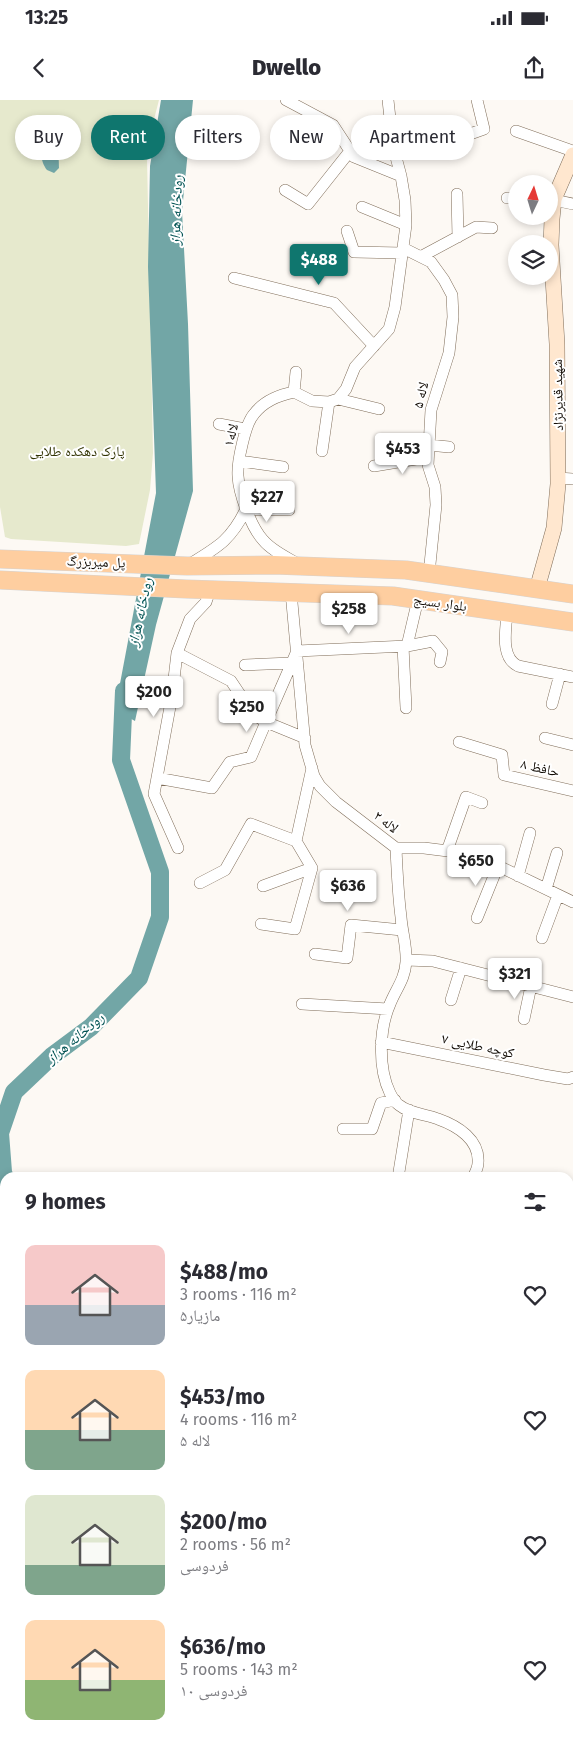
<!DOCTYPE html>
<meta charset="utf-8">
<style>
:root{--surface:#fff;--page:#f2f2f3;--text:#2b2b33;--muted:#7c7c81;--accent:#0f766e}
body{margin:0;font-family:"Fira Sans","Noto Naskh Arabic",sans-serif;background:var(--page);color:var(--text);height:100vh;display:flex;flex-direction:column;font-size:19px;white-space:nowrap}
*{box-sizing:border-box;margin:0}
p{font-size:16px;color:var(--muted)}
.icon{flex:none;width:28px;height:28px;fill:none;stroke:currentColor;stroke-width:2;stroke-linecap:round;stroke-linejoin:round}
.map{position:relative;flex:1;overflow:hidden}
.side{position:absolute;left:0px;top:1072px;width:574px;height:571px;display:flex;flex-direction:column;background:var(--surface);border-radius:15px 15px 0 0;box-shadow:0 2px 8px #0003}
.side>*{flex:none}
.guide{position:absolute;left:15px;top:15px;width:544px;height:45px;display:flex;gap:10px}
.needle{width:32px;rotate:4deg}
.tools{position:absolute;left:508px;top:75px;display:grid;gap:10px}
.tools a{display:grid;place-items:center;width:50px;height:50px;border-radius:50%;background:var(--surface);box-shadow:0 2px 8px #0003;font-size:25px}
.price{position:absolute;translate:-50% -42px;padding:0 11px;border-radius:5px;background:#fff;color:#222;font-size:16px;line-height:32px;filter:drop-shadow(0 1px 2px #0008)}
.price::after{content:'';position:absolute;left:50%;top:30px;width:15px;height:11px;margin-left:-8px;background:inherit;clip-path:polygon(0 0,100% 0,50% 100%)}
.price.on{background:var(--accent);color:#fff}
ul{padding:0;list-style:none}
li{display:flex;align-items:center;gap:15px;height:125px;padding:0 25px}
li span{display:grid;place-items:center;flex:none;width:140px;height:100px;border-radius:10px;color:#555}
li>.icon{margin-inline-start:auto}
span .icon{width:60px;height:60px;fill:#fffc;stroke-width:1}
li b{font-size:21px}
h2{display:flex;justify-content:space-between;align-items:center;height:60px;padding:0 25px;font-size:21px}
.chip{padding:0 18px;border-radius:22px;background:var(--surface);box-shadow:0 2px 8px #0003;font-size:18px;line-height:45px}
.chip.on{background:var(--accent);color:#fff}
.status{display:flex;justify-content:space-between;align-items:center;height:35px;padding:0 25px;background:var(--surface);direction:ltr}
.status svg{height:14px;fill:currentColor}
header{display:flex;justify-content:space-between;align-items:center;height:65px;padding:0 25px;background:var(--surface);font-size:22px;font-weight:800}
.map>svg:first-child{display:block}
.green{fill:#e6e9cd}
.water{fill:#72a6a6}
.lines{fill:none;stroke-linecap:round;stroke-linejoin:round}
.river{stroke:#72a6a6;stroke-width:18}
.street-casing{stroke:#806e5a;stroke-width:12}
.secondary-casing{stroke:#806e5a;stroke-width:16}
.primary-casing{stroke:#d5d3d2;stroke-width:19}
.street{stroke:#fff;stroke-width:11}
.secondary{stroke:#ffe7cf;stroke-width:15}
.primary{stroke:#fecea0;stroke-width:18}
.labels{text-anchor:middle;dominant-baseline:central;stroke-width:4;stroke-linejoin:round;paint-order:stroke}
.street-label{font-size:14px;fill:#130d06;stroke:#fff}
.park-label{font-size:14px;fill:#323403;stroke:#fff}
.water-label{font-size:15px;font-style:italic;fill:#015253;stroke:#fff}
</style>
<div class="status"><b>13:25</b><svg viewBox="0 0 49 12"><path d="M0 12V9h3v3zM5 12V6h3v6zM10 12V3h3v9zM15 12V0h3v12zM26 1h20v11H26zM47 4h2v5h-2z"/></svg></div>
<header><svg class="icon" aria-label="back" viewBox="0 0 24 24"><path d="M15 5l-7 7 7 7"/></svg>Dwello<svg class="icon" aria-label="share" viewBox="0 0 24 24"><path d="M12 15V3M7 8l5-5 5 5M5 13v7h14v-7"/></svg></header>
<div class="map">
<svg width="573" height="1643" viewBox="0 0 573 1643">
<rect width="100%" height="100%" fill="#fdf9f4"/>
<!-- green -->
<path class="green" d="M 0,0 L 159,0 L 151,31 L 147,57 L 153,353 L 150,390 L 139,444 L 126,446 L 11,439 L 5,437 L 0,407 Z"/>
<!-- water -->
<path class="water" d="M 161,0 L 193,0 L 182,111 L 188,224 L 193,391 L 156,525 L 135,621 L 115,610 L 156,393 L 148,167 L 150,66 Z
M 47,42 C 59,45 59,58 59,68 L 54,73 L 47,70 C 41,62 38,49 47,42 Z"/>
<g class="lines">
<!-- river -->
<path class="river" d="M 5,1078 L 3,1072 L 0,1033 L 14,992 L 52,956 L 91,927 L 139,878 L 160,817 L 160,772 L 121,660 L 124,591
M 26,1643 L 26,1639"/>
<!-- street casing -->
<g class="street-casing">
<path id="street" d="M 286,0 L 333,25 L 354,57 L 401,76
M 516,31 L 573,51
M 456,39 L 484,29 L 477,0
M 285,90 L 308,104 L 350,51
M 457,94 L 458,137
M 507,98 L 516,98
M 549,99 L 573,104
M 362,107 L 406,125
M 347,131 L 354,152 L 402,153
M 403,148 L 431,162 L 444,180 L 452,195 L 453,217 L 449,253 L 431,310 L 428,365 L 435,387 L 436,405 L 429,474
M 422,156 L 476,127 L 492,128
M 234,178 L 334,203 L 374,246
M 294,292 L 312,301 L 329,302 L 338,299 L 346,289 L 355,267 L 389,229 L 395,207 L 406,125 L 405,100 L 401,76 L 393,46 L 388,0
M 294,292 C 279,295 263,302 254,314 C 245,324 237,363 238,376 C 239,394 251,427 263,440 C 271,450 286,457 298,464
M 294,292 L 296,272
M 338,299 L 379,309
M 219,324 L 245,329
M 429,345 L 449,347
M 322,351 L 329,302
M 240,361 L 283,367
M 374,366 L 428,357
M 558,378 L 573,379
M 246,409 L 289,410
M 190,464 C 218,447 231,440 246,409
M 291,492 L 305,645 L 314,676 L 320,686 L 336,702 L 396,748
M 507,512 C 506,530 500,557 518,566 L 573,577
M 403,546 L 406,608
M 407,546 L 433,541 L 442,552 L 440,562
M 245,565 L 292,563
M 552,604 L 560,574
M 305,638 L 266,622 L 297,551 L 407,546 L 418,499
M 545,638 L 573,645
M 459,642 L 502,655 L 504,675 L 573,691
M 157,678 L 212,688 L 230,662 L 251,657 L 266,622 L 253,614 L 231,581 L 177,553
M 178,748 L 154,694 L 172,596 L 177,553 L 190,519 L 206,502 L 210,490
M 396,748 C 397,771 398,794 401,817 C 402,832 407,847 406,862 C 405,879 396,889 390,904 C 379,929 378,968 390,993 C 392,997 396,1003 399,1005 C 410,1014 426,1014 438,1019 C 458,1026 480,1040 478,1063 C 478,1068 475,1073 473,1078
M 396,748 L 424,748 L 464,753 L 484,759 L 573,802
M 447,751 L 466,697 L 482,703
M 518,776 L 530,733
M 200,783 L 225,770 L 251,724 L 296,741 L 312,668
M 263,786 L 312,768
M 546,789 L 557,753
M 477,818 L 498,766
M 261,824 L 295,829 L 312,768 L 296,741
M 542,838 L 558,795
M 315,854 L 347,858 L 351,825 L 402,830
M 406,860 L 433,861 L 573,897
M 451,900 L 461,868
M 302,904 L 388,909
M 524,919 L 531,886
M 381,942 L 544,975 L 568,979 L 573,977
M 343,1029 L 372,1029 L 381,1003 L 395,1000
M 398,1078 L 409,1010
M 569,1171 L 573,1171
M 569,1225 L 573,1226
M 569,1331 L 573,1332
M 569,1414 L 573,1415
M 569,1445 L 573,1446
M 569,1484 L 573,1484
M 569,1557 L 573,1558
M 569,1605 L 573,1606
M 349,1639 L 362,1643
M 398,1643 L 399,1639"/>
</g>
<!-- secondary casing -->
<g class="secondary-casing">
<path id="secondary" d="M 537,489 L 554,428 L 558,384 L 557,244 L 551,145 L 552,119 L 554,99 L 573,55"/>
</g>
<!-- primary casing -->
<g class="primary-casing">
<path id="primary" d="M 0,459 L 187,466 L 274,465 L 406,470 L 573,494
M 0,480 L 186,489 L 393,496 L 573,522"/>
</g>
<!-- street -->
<use href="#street" class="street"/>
<!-- secondary -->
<use href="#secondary" class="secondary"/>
<!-- primary -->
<use href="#primary" class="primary"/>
</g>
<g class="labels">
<!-- street labels -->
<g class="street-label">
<text transform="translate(421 295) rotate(-76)">لاله ۵</text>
<text transform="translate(558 295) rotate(-91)">شهید قدیرنژاد</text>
<text transform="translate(231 335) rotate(-76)">لاله۱</text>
<text transform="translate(96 462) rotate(2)">پل میربزرگ</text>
<text transform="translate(440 503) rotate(8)">بلوار بسیج</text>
<text transform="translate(540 668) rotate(13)">حافظ ۸</text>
<text transform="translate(386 722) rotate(37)">لاله ۲</text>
<text transform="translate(478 946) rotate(12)">کوچه طلایی ۷</text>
</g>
<!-- park labels -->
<g class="park-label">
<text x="77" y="351">پارک دهکده طلایی</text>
</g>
<!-- water labels -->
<g class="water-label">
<text transform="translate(176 110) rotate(-88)">رودخانه هراز</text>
<text transform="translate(140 512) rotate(-78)">رودخانه هراز</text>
<text transform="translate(75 938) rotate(-40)">رودخانه هراز</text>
</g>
</g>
</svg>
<div class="tools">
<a><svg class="needle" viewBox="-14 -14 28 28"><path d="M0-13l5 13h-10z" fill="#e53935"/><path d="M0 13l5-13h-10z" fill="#7c7c81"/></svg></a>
<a><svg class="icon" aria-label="layers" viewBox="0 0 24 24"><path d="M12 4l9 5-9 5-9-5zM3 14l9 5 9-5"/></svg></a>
</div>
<b class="price on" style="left:319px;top:186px">$488</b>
<b class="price" style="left:403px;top:375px">$453</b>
<b class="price" style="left:267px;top:423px">$227</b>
<b class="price" style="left:349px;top:535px">$258</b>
<b class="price" style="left:154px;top:618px">$200</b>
<b class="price" style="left:247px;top:633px">$250</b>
<b class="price" style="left:476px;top:787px">$650</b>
<b class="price" style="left:348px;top:812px">$636</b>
<b class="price" style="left:515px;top:900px">$321</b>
<div class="guide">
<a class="chip">Buy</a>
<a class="chip on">Rent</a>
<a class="chip">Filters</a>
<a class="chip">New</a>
<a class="chip">Apartment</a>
</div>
<section class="side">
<h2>9 homes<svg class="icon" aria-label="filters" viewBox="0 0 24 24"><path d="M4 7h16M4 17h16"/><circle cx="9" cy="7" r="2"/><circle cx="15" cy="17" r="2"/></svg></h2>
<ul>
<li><span style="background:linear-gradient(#f6c9c9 60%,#9aa5b1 0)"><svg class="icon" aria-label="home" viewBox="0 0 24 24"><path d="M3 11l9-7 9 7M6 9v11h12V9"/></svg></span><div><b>$488/mo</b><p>3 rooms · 116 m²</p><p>مازیار۵</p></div><svg class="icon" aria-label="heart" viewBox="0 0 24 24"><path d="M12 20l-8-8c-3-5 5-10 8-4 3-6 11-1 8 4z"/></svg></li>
<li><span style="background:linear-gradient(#ffd9b3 60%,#7fa58c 0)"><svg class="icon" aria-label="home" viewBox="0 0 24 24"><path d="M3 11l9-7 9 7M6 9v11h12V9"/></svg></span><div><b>$453/mo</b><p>4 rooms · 116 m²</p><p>لاله ۵</p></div><svg class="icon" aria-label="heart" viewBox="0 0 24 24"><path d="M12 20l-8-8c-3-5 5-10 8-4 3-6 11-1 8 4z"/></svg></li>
<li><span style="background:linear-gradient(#dfe7d0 70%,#7fa58c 0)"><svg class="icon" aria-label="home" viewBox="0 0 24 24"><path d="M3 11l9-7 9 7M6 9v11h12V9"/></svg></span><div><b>$200/mo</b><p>2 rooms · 56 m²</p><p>فردوسی</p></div><svg class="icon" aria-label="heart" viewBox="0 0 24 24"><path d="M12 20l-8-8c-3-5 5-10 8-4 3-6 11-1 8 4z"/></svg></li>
<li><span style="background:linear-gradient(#ffd9b3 60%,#8fb573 0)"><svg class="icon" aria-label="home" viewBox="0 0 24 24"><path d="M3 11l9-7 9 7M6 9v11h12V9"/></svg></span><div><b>$636/mo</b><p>5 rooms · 143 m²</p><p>فردوسی ۱۰</p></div><svg class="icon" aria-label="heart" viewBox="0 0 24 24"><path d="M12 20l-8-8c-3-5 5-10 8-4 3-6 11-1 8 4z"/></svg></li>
</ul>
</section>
</div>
